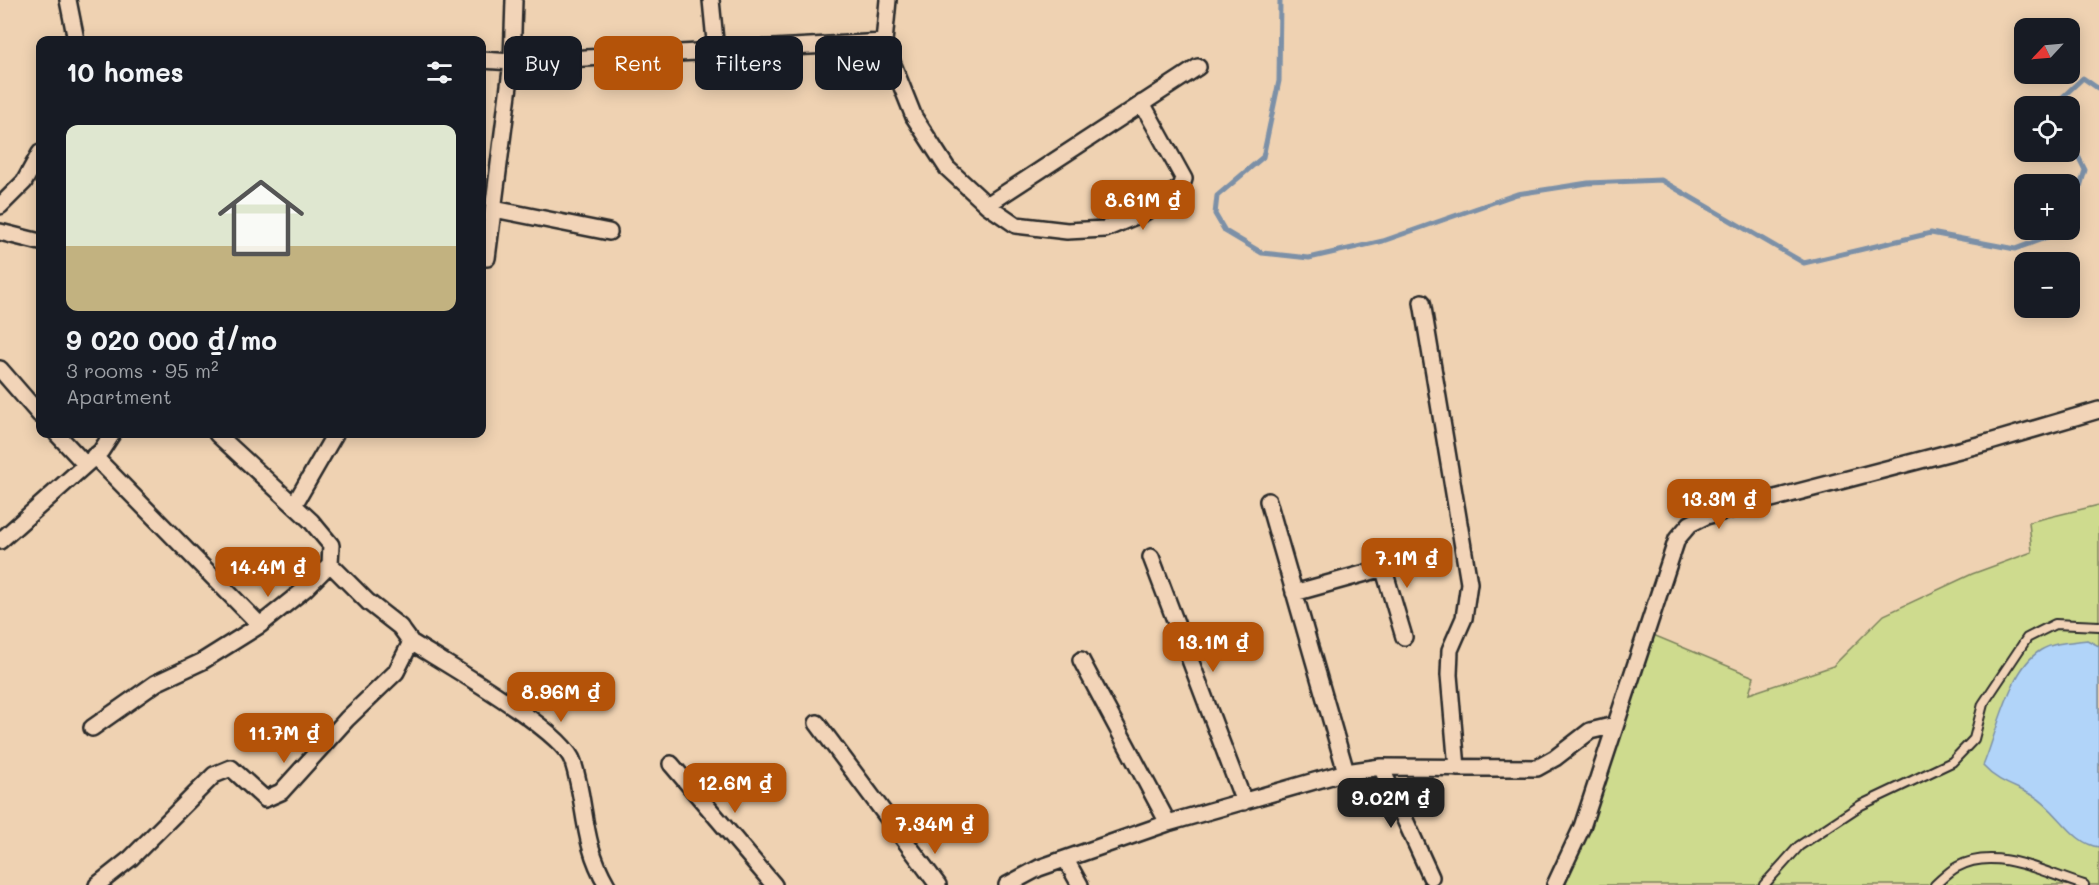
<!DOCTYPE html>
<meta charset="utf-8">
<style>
:root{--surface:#171b24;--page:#20242c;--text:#f1f3f6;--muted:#9ea1a6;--line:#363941;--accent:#b45309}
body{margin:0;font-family:Mali,sans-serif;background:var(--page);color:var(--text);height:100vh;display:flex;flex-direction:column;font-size:22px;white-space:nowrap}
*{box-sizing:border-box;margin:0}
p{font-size:20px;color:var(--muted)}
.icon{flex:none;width:33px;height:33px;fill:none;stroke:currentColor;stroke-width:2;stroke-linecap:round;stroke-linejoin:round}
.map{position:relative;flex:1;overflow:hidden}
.sheet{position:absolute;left:36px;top:36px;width:450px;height:402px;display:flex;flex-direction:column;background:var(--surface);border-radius:12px;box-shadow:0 3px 15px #0003}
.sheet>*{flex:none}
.top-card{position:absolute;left:504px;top:36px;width:570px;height:54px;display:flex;gap:12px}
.needle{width:39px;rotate:244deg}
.fabs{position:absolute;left:2014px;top:18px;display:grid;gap:12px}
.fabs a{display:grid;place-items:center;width:66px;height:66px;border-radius:12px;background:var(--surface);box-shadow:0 3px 15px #0003;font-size:30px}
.price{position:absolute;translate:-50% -51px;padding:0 14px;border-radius:12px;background:var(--accent);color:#fff;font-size:20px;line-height:39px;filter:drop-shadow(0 2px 3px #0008)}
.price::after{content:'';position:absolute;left:50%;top:36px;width:18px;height:14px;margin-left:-9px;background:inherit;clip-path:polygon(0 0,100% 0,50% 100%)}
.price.on{background:#222;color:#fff}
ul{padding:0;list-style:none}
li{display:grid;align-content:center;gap:12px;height:318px;padding:0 30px}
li+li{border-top:2px solid var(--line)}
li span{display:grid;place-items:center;height:186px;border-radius:12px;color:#555}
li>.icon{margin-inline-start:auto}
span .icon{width:108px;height:108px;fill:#fffc;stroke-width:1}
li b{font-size:26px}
h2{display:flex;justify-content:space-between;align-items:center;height:72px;padding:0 30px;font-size:26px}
.pill{padding:0 21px;border-radius:12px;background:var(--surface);box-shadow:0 3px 15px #0003;font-size:21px;line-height:54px}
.pill.on{background:var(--accent);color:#fff}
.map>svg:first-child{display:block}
.green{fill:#cedb8e;stroke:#7c835c;stroke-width:1.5}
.water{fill:#b1d4f9;stroke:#7b90a7;stroke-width:1.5}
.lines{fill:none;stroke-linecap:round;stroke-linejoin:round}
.stream{stroke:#7b90a7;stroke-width:5}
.lane-casing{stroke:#2b2b2b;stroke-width:12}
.street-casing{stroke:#2b2b2b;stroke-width:20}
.lane{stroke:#f2d4b8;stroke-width:8}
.street{stroke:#f2d4b8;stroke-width:15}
</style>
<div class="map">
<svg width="2099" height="885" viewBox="0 0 2099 885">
<rect width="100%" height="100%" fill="#efd2b2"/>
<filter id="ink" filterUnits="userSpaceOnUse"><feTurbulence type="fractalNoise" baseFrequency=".0167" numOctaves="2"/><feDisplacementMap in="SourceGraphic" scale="12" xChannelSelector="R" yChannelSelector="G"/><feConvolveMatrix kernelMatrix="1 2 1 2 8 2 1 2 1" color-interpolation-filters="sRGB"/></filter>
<g filter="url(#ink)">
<!-- green -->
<path class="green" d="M 2099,505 L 2099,885 L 1561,885 L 1651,634 L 1754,677 L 1749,694 L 1833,666 L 1884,615 L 1972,574 L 2032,552 L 2029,522 Z"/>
<!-- water -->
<path class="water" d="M 2087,640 L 2099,646 L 2099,847 C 2072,844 2058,810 2034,796 C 2015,786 1998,783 1983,766 C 1997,733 2009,669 2041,650 C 2054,642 2073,642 2087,640 Z"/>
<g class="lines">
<!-- stream -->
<path class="stream" d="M 1280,0 L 1279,81 L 1263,157 L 1217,196 L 1215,214 L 1225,231 L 1262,253 L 1309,258 L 1383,241 L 1517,194 L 1588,183 L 1661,180 L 1804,263 L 1931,233 L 2015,249 L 2067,230
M 2053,106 L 2083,78 L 2099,89
M 2070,140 L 2085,170 L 2070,220"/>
<!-- lane casing -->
<g class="lane-casing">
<path id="lane" d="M 1764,885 L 1799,846 L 1861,805 L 1952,762 L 1974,739 L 1983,704 L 2027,638 L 2055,624 L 2099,626
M 1935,885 C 1942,879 1949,871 1957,867 C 1997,845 2046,874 2084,885"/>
</g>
<!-- street casing -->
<g class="street-casing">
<path id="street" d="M 68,0 L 76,40
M 711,0 L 716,51
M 888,0 L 884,42 L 914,117 L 947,168 L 987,205 L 1016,225 L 1067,231 L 1105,229 L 1145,212 L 1181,187 L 1184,179 L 1142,103
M 482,60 L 512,62 L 884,42
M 987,205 L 1198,67
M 0,206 L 24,182 L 40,153
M 494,209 L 609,232
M 0,232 L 40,242
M 487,258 L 512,62 L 514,0
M 1422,302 L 1469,583 L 1464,618 L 1450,650 L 1449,675 L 1457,768
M 0,369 L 40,415
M 57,434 L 84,463
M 94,456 L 260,625
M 1268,501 L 1346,772
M 294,505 L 335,434
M 0,541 L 101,451 L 112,434
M 1378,550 L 1404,637
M 1151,557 L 1244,802
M 1294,593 L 1384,568
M 411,642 C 444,663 563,730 573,762 C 587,806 581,841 607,885
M 1081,660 L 1168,823
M 817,723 L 938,885
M 92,728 L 156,683 L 201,662 L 260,625 L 305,589 L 330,564 L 331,545 L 311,521 L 217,434
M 671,764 L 774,885
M 1381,767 L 1431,877
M 1066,860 L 1080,885
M 97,885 L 131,858 L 214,775 L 231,768 L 265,799 L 281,792 L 347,719 L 396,672 L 411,642 L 400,627 L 368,602 L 330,564
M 1007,885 L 1039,868 L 1168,823 L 1346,772 L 1381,767 L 1537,768 L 1555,758 L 1590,731 L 1615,725
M 1555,885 L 1582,827 L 1677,539 L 1690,524 L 1706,516 L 1990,442 L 2099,410"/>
</g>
<!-- lane -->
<use href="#lane" class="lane"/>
<!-- street -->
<use href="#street" class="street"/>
</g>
</g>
</svg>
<div class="fabs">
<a><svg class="needle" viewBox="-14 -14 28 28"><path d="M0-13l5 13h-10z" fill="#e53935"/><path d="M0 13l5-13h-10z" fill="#9ea1a6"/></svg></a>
<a><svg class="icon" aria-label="locate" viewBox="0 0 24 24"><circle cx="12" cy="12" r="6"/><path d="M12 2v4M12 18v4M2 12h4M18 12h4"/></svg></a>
<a>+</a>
<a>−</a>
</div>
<b class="price" style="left:1143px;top:231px">8.61M ₫</b>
<b class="price" style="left:1719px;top:530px">13.3M ₫</b>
<b class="price" style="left:1407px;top:589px">7.1M ₫</b>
<b class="price" style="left:268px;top:598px">14.4M ₫</b>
<b class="price" style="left:1213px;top:673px">13.1M ₫</b>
<b class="price" style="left:561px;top:723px">8.96M ₫</b>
<b class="price" style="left:284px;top:764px">11.7M ₫</b>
<b class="price" style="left:735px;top:814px">12.6M ₫</b>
<b class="price on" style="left:1391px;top:829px">9.02M ₫</b>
<b class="price" style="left:935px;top:855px">7.34M ₫</b>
<div class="top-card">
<a class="pill">Buy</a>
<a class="pill on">Rent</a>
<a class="pill">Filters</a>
<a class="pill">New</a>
</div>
<section class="sheet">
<h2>10 homes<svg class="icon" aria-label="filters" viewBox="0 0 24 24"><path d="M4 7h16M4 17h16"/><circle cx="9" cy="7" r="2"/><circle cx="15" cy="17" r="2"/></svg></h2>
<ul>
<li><span style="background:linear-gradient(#dfe7d0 65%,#c2b280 0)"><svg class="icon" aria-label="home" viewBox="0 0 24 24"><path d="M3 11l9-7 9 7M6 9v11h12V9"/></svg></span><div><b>9 020 000 ₫/mo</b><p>3 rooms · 95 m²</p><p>Apartment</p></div></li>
</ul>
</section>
</div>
